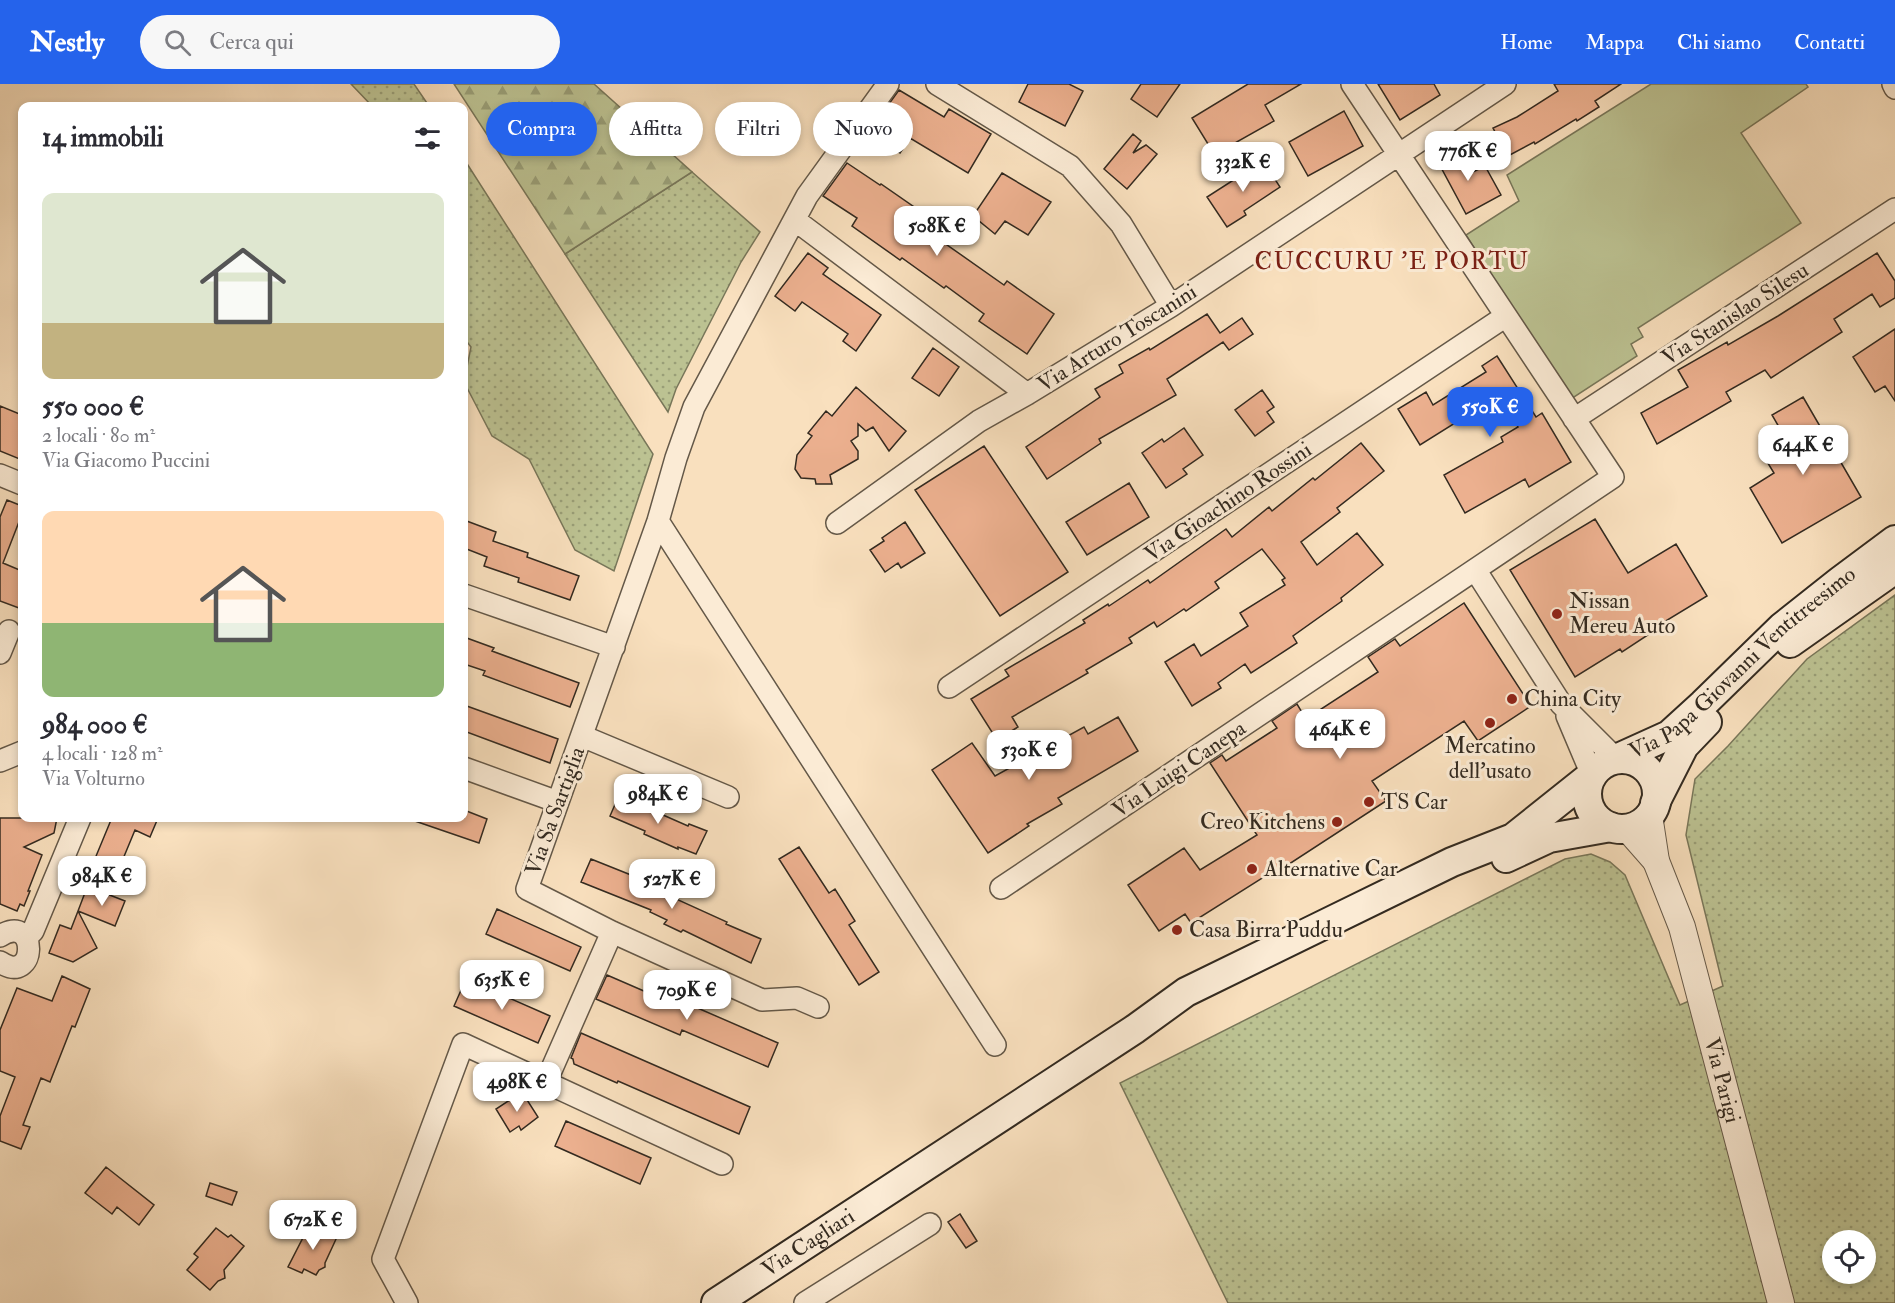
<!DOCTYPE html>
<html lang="it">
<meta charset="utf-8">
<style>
:root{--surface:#fff;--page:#f7f7f7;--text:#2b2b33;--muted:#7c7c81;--accent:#2563eb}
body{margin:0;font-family:"IM FELL Double Pica",serif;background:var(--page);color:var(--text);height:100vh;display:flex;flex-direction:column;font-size:22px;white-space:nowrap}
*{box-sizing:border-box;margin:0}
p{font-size:20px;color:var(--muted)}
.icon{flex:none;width:33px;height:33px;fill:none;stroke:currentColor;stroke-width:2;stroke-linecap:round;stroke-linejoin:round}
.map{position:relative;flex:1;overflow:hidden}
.side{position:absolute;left:18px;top:18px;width:450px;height:720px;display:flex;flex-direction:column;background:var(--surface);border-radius:12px;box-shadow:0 3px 9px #0003}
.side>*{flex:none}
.guide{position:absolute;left:486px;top:18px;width:570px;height:54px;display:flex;gap:12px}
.controls{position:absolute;left:1822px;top:1146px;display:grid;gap:12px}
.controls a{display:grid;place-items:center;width:54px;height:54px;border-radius:50%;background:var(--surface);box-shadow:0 3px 9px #0003;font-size:30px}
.price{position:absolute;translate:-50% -51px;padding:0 14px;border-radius:12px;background:#fff;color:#222;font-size:20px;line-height:39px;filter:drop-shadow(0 2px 3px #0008)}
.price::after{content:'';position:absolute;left:50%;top:36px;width:18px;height:14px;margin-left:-9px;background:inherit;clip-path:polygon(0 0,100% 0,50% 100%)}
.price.selected{background:var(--accent);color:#fff}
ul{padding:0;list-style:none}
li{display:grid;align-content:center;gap:12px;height:318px;padding:0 24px}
li span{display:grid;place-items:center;height:186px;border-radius:12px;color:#555}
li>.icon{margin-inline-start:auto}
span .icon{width:108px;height:108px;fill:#fffc;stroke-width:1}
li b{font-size:26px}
h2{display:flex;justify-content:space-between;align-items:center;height:72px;padding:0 24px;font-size:26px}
.pill{padding:0 21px;border-radius:27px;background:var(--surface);box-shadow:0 3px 9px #0003;font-size:21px;line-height:54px}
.pill.selected{background:var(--accent);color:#fff}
header{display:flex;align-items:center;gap:36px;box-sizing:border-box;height:84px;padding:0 30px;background:var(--accent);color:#fff}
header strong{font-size:28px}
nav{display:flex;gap:33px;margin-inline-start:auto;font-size:21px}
.search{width:420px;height:54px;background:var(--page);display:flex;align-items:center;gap:15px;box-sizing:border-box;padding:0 21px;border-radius:33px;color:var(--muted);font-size:22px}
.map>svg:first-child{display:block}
.grass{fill:url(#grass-dots);stroke:#787659;stroke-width:1.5;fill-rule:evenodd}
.forest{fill:url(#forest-firs);stroke:#787659;stroke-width:1.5}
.garden{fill:#bcc292;stroke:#787659;stroke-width:1.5}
.building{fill:#ecb08f;stroke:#332a20;stroke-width:1.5}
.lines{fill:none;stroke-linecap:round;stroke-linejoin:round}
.minor-casing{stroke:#645848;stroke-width:24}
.tertiary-casing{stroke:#645848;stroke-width:28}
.secondary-casing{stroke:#332a20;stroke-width:32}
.minor{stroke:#fbebd5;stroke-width:21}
.tertiary{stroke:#fbebd5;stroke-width:26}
.secondary{stroke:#fbebd5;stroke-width:28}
.poi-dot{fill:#8f2418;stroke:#fbebd5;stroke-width:2}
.labels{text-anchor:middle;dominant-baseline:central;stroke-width:6;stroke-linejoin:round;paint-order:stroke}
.street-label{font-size:22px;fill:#332a20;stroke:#fbebd5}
.poi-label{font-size:22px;fill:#332a20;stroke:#fbebd5;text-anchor:start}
.neighbourhood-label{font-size:24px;letter-spacing:1.5px;fill:#7a1f14;stroke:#fbebd5}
</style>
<header>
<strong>Nestly</strong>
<div class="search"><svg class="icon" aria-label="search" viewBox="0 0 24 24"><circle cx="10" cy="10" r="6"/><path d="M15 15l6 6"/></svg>Cerca qui</div>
<nav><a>Home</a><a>Mappa</a><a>Chi siamo</a><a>Contatti</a></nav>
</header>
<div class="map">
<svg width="1895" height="1219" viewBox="0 0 1895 1219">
<defs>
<pattern id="grass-dots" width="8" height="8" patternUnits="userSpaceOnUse" patternTransform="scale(1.5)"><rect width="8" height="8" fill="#bcc292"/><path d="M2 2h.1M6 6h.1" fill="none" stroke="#999e77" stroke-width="1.8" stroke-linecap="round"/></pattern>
<pattern id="forest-firs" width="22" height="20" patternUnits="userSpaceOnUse" patternTransform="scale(1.5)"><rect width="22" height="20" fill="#bcc292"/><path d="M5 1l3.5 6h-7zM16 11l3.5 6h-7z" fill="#999e77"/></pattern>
</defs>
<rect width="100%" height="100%" fill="#f9e0be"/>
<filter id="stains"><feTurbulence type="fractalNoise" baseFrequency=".00333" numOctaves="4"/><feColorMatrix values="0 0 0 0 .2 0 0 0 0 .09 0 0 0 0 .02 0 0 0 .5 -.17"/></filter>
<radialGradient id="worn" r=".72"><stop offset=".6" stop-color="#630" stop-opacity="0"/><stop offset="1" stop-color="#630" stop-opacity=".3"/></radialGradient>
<!-- grass -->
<path class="grass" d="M 351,0 L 414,0 L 429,22 L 372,22 Z
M 464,75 L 653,370 L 614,487 L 575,466 L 529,375 L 492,352 L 464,298 L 471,263 L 464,254 Z
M 692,88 L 760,148 L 741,178 L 676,305 L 668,328 L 565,170 Z
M 1895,511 L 1895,1219 L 1228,1219 L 1120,999 L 1565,775 L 1591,770 L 1610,778 L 1625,791 L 1680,921 L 1723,902 L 1686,751 L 1695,695 L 1728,662 L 1807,575 ZM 1833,1156 L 1866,1156 L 1866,1190 L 1833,1190 Z"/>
<!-- forest -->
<path class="forest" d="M 454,0 L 594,0 L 692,88 L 565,170 Z"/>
<!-- garden -->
<path class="garden" d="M 1651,0 L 1806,0 L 1808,3 L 1741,49 L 1801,139 L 1638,244 L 1643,253 L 1631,260 L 1637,272 L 1571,315 L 1466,151 L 1519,117 L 1507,91 Z"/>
<!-- building -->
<path class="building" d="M 1028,0 L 1069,0 L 1083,7 L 1065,42 L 1019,18 Z
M 1141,0 L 1180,0 L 1157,33 L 1131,15 Z
M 1248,0 L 1301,0 L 1265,21 L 1274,37 L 1233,60 L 1234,62 L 1216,73 L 1192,34 Z
M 1378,0 L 1434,0 L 1440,11 L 1400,36 Z
M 1554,0 L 1621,0 L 1595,17 L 1599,23 L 1577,37 L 1576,35 L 1535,60 L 1534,58 L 1508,72 L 1493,44 L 1517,33 L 1558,7 Z
M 899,6 L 944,33 L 949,25 L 991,50 L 968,89 L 910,54 L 900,69 L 868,49 Z
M 1344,27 L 1363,62 L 1308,92 L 1289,58 Z
M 1133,50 L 1141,57 L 1133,69 L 1146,61 L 1157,70 L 1127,105 L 1104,85 Z
M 1460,64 L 1473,88 L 1485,82 L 1501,111 L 1466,130 L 1437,76 Z
M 1263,77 L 1280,103 L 1244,127 L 1246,131 L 1227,143 L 1207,113 Z
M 847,79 L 880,101 L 881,100 L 930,134 L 923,144 L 1004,201 L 1007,197 L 1054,230 L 1027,270 L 979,237 L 984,230 L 946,202 L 944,204 L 902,174 L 900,176 L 852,142 L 857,134 L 823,112 Z
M 1002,89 L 1051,118 L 1028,151 L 1005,137 L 995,150 L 973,132 Z
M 808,169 L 828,184 L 823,190 L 881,231 L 856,267 L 843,257 L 848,250 L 802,218 L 795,227 L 775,212 Z
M 1877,169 L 1895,197 L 1895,214 L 1880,223 L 1872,210 L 1834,235 L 1842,248 L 1771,294 L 1765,286 L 1726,308 L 1731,317 L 1657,360 L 1641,329 L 1688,303 L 1678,286 L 1727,258 L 1728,261 L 1778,232 Z
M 1207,230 L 1220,249 L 1242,234 L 1253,250 L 1229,266 L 1223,258 L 1167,295 L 1176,311 L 1099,355 L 1101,359 L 1047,395 L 1026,363 L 1100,313 L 1095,305 L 1123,289 L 1119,281 L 1149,264 L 1150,266 Z
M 1895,245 L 1895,317 L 1885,302 L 1875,308 L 1853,273 Z
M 933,264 L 959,283 L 939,312 L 912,294 Z
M 1497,272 L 1536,333 L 1542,329 L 1571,378 L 1529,403 L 1525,395 L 1465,429 L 1444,391 L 1503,358 L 1501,353 L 1518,343 L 1498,312 L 1420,361 L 1398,325 L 1426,308 L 1433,321 L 1486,288 L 1482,282 Z
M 856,303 L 906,347 L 889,367 L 873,343 L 866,347 L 858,340 L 858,352 L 851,357 L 858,367 L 858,375 L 830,391 L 832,400 L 816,400 L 815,395 L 801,394 L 795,385 L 797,371 L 812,352 L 808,349 L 826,327 L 832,332 Z
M 1262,306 L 1274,323 L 1267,328 L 1274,338 L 1255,352 L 1235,326 Z
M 1803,313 L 1861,413 L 1782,459 L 1750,404 L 1774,389 L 1766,376 L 1790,362 L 1772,331 Z
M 0,322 L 22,331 L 22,376 L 0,367 Z
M 1184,344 L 1203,371 L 1183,385 L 1187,390 L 1166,404 L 1142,369 L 1162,355 L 1164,358 Z
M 1361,359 L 1384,387 L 1337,424 L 1340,428 L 1301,458 L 1317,481 L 1357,449 L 1383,481 L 1341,514 L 1342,517 L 1293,552 L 1297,559 L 1251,589 L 1245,580 L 1218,599 L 1221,604 L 1192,622 L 1165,578 L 1194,560 L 1201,572 L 1248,542 L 1240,529 L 1285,501 L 1282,496 L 1285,494 L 1262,465 L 1215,498 L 1219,504 L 1186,527 L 1184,525 L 1157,543 L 1154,538 L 1129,554 L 1132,559 L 1086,586 L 1088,589 L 1012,633 L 1018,643 L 997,656 L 971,615 L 1009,592 L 1005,586 L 1085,539 L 1083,536 L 1108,520 L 1109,522 L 1148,496 L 1150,499 L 1226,445 L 1232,453 L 1269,423 L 1272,427 L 1313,394 L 1315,396 Z
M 984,362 L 1068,488 L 1000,532 L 915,406 Z
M 1129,399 L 1149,433 L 1087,471 L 1066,438 Z
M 7,416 L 22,422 L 22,430 L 3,479 L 22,487 L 22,516 L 19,524 L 0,517 L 0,433 Z
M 1595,435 L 1628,489 L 1676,460 L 1707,512 L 1659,541 L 1660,543 L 1622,568 L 1620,565 L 1575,593 L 1510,486 Z
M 464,436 L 496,448 L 493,457 L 528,469 L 527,473 L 579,492 L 570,516 L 518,498 L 519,494 L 484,482 L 487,473 L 464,464 Z
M 905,438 L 925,469 L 901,484 L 898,479 L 885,488 L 870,466 L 884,457 L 882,454 Z
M 1464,519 L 1531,622 L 1478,657 L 1464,637 L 1372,697 L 1386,717 L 1280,786 L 1278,784 L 1191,839 L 1185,830 L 1159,847 L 1128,801 L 1184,764 L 1200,786 L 1257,751 L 1210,679 L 1222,671 L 1226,677 L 1277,644 L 1272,637 L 1297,620 L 1306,635 L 1378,588 L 1368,573 L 1395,555 L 1400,562 Z
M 464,553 L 494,564 L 492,567 L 579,599 L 570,623 L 483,591 L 485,587 L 464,580 Z
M 464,621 L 558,655 L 550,679 L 464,647 Z
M 1118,633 L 1138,667 L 1058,714 L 1062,720 L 1027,740 L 1029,742 L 988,769 L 932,686 L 972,659 L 995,692 L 1084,643 L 1088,650 Z
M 620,709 L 655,724 L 654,727 L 688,742 L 689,740 L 707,747 L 696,770 L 678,763 L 678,765 L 644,750 L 645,747 L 610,732 Z
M 464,726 L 487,735 L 479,759 L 412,736 L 413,734 L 464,734 Z
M 0,734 L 57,734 L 54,749 L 24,763 L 42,771 L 28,807 L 30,807 L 24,822 L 20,820 L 17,827 L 0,820 Z
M 104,734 L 158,734 L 150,753 L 135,746 L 118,787 L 94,777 L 111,736 Z
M 799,763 L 829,809 L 835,805 L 855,837 L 849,841 L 879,888 L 859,901 L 779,775 Z
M 591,775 L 661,803 L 660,805 L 677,813 L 676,815 L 727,838 L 726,840 L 761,855 L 751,879 L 683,846 L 681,848 L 664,840 L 667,836 L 650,828 L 651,826 L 581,798 Z
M 86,806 L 101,812 L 102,808 L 125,817 L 115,842 L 78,827 Z
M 497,825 L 581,863 L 570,887 L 486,850 Z
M 78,827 L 97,864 L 73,878 L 49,869 L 60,841 L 71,845 Z
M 607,891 L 690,927 L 693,922 L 778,959 L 768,983 L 682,946 L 680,951 L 596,915 Z
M 62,892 L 90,905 L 75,943 L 72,942 L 50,998 L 41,994 L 23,1041 L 30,1043 L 21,1065 L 0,1057 L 0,1032 L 15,993 L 0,987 L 0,946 L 17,904 L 52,917 Z
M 466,895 L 550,932 L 538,959 L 454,922 Z
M 581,949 L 750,1023 L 739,1050 L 618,997 L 617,999 L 574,980 L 573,975 L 571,974 Z
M 522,1008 L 538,1033 L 521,1046 L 519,1042 L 510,1048 L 496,1025 Z
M 566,1037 L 651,1074 L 640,1100 L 555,1062 Z
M 106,1083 L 154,1121 L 139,1141 L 117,1123 L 112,1130 L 85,1109 Z
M 210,1099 L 237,1108 L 232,1121 L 206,1112 Z
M 960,1130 L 977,1157 L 966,1164 L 948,1138 Z
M 309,1142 L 337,1153 L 325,1179 L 325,1183 L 319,1186 L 316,1191 L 304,1185 L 302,1189 L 288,1183 Z
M 216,1144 L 228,1153 L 231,1151 L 244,1162 L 224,1186 L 225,1194 L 218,1197 L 210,1206 L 187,1186 L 198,1173 L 194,1170 Z"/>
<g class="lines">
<!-- minor casing -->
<g class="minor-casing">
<path id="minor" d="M 937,0 L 1070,82 L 1121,140 L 1171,222
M 1893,0 L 1895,4
M 795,136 L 1027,310
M 1574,335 L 1895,125
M 0,391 L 22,400
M 658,437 L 995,961
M 837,439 L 979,337 L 1027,310 L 1171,222 L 1505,0
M 1476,487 L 1561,620 L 1616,675
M 464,511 L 614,563
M 0,569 L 9,547
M 949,603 L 1506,232
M 1567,632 L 1592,691
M 582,652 L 728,713
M 0,677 L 22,668
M 464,684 L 558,718
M 1001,804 L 1613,393 L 1352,0
M 0,852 C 39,828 37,903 0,878
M 26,854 L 33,847 L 80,734
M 818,923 L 797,914 L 762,916 L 612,848 L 527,805 L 658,437 L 676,374 L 694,323 L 807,112 L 888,0
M 546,998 L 612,848
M 407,1219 L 383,1175 L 463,960 L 722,1080
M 805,1219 L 930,1140"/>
</g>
<!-- tertiary casing -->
<g class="tertiary-casing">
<g id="tertiary">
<path id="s1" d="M 1649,731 L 1656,777 L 1682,843 L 1781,1219"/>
<path d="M 1627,744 L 1656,777"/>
</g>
</g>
<!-- secondary casing -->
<g class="secondary-casing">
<g id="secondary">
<path d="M 1790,559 L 1895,485"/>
<path id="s2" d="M 1616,675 L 1669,651 L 1703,620 L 1782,543 L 1840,497 L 1895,456"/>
<circle cx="1622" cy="710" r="35"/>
<path d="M 1655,719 L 1684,662 L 1707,638"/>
<path d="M 1506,774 L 1549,754 L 1611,743"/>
<path id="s3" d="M 716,1219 L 1135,945 L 1186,908 L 1452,778 L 1513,754 L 1592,691"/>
</g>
</g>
<!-- minor -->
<use href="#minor" class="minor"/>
<!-- tertiary -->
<use href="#tertiary" class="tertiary"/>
<!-- secondary -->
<use href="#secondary" class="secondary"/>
</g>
<!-- markers -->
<g class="poi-dot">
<circle cx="1557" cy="530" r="6"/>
<circle cx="1512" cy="615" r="6"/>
<circle cx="1490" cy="639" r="6"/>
<circle cx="1369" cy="718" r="6"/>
<circle cx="1337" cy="738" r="6"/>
<circle cx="1252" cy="785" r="6"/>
<circle cx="1177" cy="846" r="6"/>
</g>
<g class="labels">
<!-- street labels -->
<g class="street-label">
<text transform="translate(1735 230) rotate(-33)">Via Stanislao Silesu</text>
<text transform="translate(1117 254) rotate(-32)">Via Arturo Toscanini</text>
<text transform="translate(1228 418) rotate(-34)">Via Gioachino Rossini</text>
<text stroke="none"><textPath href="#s2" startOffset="160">Via Papa Giovanni Ventitreesimo</textPath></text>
<text transform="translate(1179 685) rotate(-34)">Via Luigi Canepa</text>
<text transform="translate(555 727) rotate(-70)">Via Sa Sartiglia</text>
<text stroke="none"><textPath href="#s1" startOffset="276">Via Parigi</textPath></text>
<text stroke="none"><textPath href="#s3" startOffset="110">Via Cagliari</textPath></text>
</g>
<!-- poi labels -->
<g class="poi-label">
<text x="1569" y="517">Nissan<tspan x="1569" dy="25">Mereu Auto</tspan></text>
<text x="1524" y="615">China City</text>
<text x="1490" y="662" text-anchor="middle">Mercatino<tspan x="1490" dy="25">dell'usato</tspan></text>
<text x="1381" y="718">TS Car</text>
<text x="1325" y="738" text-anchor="end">Creo Kitchens</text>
<text x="1264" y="785">Alternative Car</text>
<text x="1189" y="846">Casa Birra Puddu</text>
</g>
<!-- neighbourhood labels -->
<g class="neighbourhood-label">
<text x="1392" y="177">CUCCURU 'E PORTU</text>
</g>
</g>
<rect width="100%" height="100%" filter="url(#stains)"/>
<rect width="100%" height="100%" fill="url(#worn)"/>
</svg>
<div class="controls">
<a><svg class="icon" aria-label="locate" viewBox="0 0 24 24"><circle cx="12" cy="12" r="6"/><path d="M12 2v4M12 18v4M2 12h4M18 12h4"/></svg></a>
</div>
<b class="price" style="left:1468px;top:98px">776K €</b>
<b class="price" style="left:1243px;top:109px">332K €</b>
<b class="price" style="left:937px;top:173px">508K €</b>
<b class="price selected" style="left:1490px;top:354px">550K €</b>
<b class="price" style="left:1803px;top:392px">644K €</b>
<b class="price" style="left:1340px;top:676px">464K €</b>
<b class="price" style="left:1029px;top:697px">530K €</b>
<b class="price" style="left:658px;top:741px">984K €</b>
<b class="price" style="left:102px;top:823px">984K €</b>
<b class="price" style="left:672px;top:826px">527K €</b>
<b class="price" style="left:502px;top:927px">635K €</b>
<b class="price" style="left:687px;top:937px">709K €</b>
<b class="price" style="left:517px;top:1029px">498K €</b>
<b class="price" style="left:313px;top:1167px">672K €</b>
<div class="guide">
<a class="pill selected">Compra</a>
<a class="pill">Affitta</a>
<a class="pill">Filtri</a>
<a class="pill">Nuovo</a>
</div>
<section class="side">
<h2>14 immobili<svg class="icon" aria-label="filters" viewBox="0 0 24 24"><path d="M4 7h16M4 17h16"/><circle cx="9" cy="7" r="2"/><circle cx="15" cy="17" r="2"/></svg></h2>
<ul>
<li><span style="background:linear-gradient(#dfe7d0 70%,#c2b280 0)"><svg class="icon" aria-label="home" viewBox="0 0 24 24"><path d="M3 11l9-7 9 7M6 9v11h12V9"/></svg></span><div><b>550 000 €</b><p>2 locali · 80 m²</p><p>Via Giacomo Puccini</p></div></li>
<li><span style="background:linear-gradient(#ffd9b3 60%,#8fb573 0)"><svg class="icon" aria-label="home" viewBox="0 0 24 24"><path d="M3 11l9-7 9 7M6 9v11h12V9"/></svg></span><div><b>984 000 €</b><p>4 locali · 128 m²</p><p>Via Volturno</p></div></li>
</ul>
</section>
</div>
